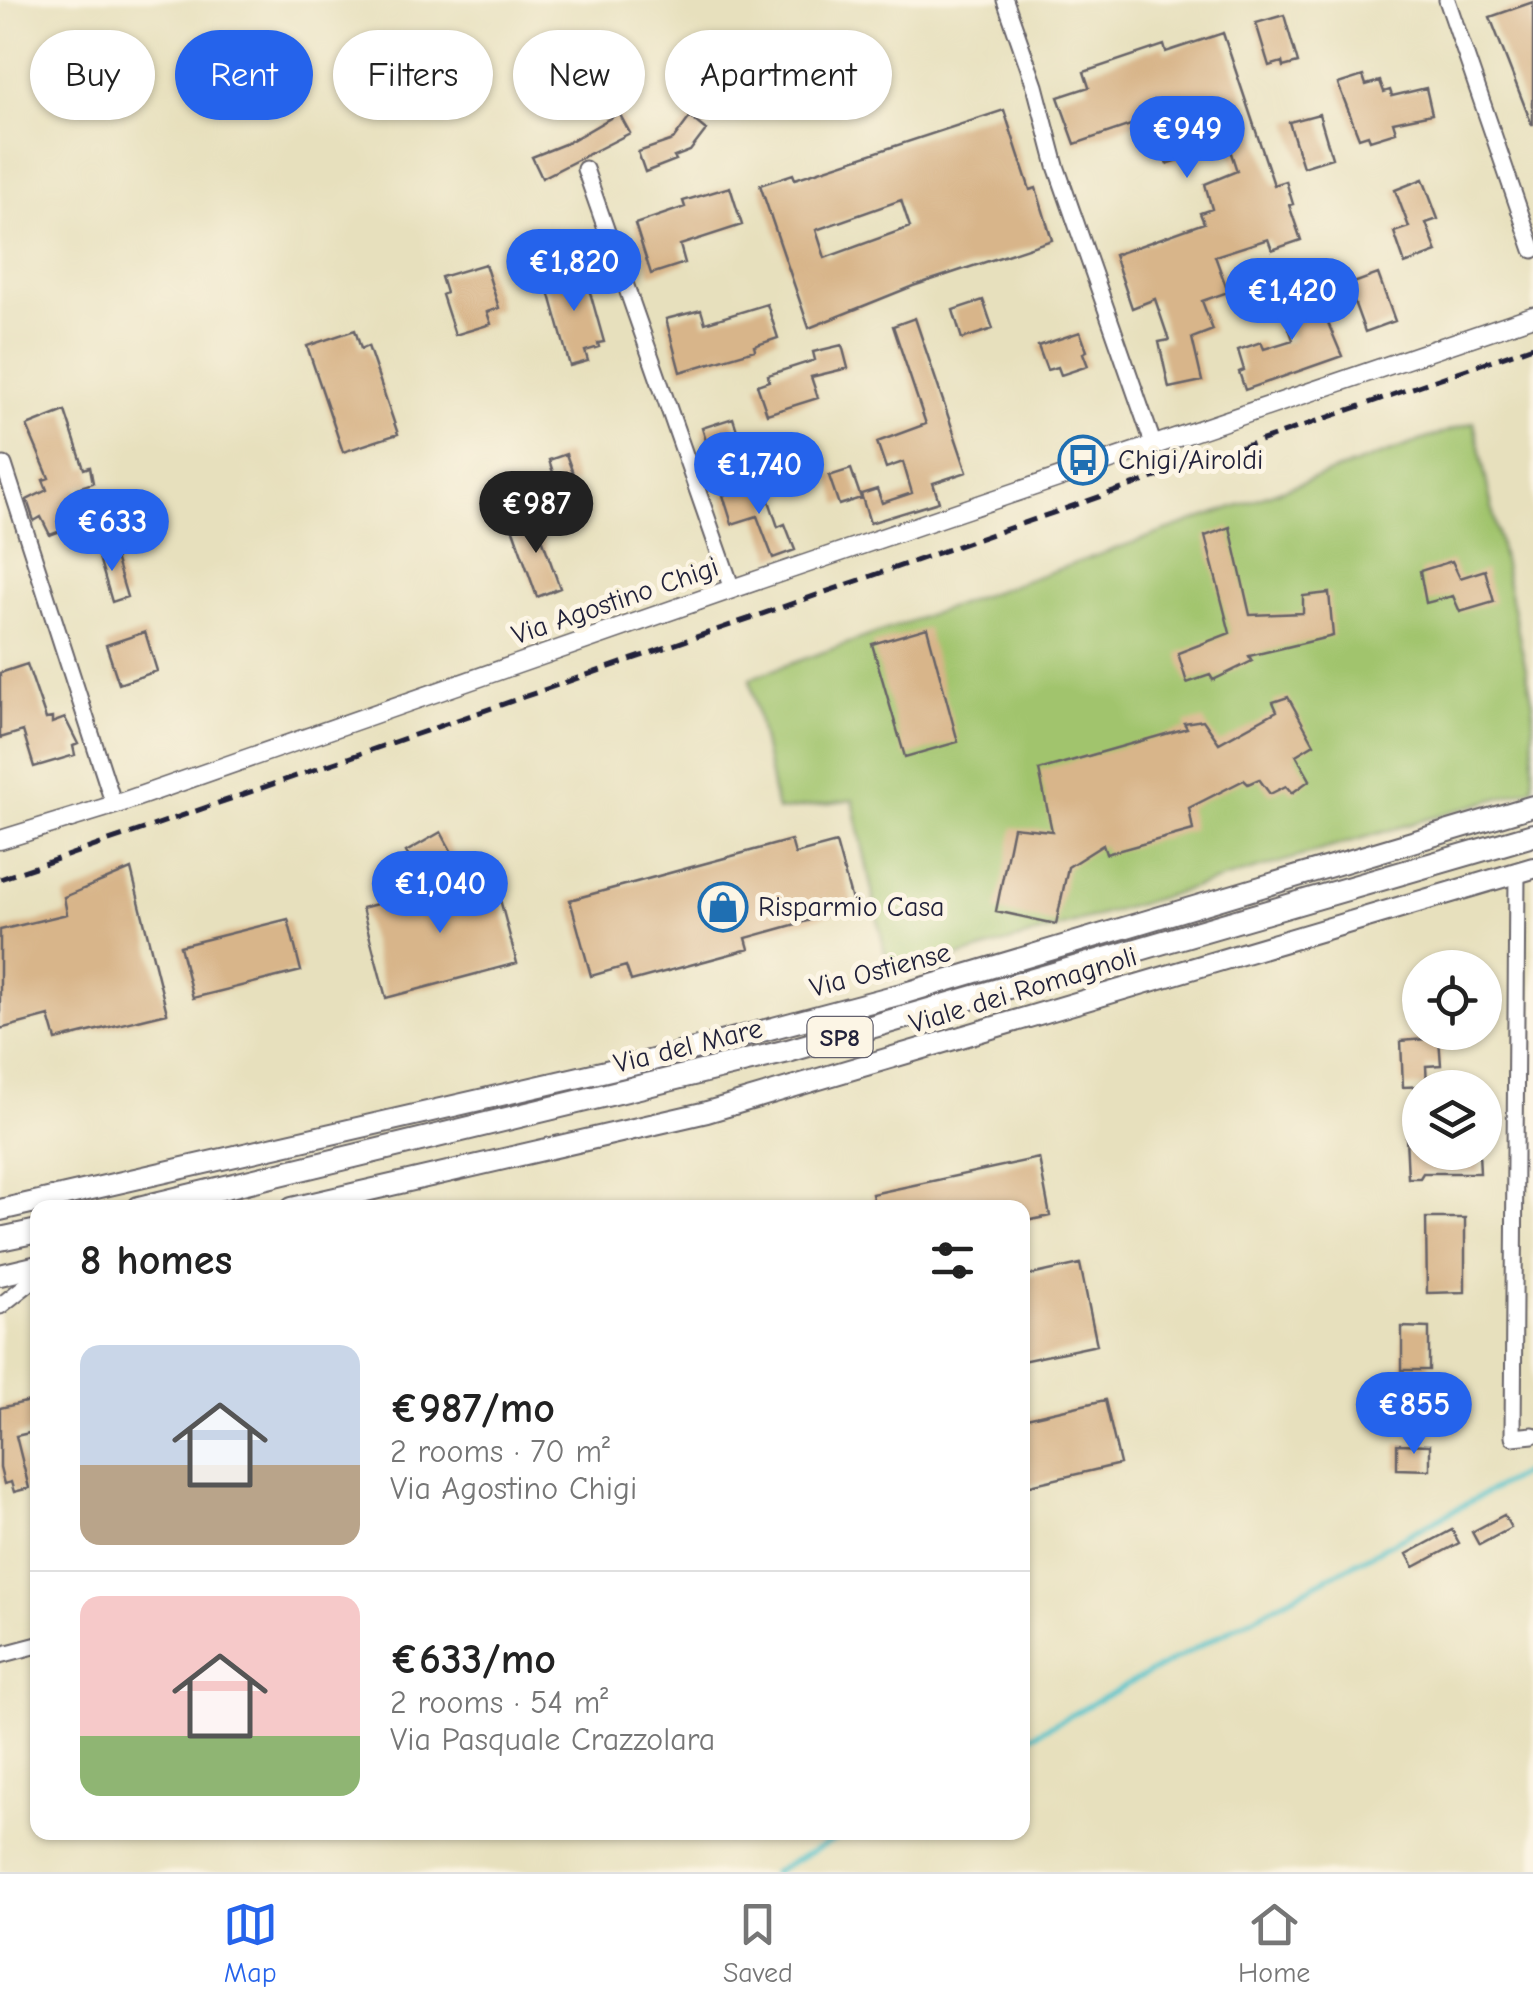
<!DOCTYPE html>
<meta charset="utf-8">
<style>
:root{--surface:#fff;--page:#f6f6f6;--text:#222;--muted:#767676;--line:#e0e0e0;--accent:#2563eb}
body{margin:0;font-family:"Comic Neue",sans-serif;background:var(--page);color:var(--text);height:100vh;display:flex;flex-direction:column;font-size:38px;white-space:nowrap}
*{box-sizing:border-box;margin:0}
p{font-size:32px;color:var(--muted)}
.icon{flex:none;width:55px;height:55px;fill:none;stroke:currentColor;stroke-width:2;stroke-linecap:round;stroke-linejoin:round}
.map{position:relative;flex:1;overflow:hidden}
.drawer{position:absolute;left:30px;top:1200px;width:1000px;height:640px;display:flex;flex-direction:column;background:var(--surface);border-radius:20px;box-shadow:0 2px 8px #0004}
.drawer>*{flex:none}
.top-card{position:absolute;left:30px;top:30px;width:1000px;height:90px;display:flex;gap:20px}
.fabs{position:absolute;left:1402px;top:950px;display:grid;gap:20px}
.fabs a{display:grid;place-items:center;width:100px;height:100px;border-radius:50%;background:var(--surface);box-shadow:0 2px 8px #0004;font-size:50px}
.price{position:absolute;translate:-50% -85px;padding:0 22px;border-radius:35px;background:var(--accent);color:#fff;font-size:32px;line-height:65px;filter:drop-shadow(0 2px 5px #0008)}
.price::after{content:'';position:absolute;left:50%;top:60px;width:30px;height:22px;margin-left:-15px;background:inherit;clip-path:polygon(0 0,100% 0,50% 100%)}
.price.on{background:#222;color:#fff}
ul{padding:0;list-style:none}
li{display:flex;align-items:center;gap:30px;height:250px;padding:0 50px}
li+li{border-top:2px solid var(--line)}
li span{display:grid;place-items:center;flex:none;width:280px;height:200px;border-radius:20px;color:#555}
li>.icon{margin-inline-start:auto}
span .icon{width:120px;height:120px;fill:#fffc;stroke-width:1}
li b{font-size:42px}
h2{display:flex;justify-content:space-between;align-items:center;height:120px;padding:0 50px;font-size:42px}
.pill{padding:0 35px;border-radius:45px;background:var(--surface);box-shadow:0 2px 8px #0004;font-size:35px;line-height:90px}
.pill.on{background:var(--accent);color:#fff}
.tab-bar{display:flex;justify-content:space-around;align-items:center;height:140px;border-top:2px solid var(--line);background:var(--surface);font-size:28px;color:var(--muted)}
.tab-bar a{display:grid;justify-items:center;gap:5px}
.tab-bar .on{color:var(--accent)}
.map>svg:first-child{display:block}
.green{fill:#a1c46d;stroke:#627354;stroke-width:2.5}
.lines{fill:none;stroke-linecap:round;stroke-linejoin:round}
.stream{stroke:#54c2ca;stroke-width:5}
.building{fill:#d8b58a;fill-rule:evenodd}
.minor-casing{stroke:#676468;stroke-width:19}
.tertiary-casing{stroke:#676468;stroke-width:21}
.secondary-casing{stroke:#676468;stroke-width:24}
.primary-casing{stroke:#676468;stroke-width:26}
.minor{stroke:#fff;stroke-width:15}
.tertiary{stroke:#fff;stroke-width:18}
.secondary{stroke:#fff;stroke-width:20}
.primary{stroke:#fff;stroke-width:22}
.rail{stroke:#22223b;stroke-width:5;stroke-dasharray:15 8;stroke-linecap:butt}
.labels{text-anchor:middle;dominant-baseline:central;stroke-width:10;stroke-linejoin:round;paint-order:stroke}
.shield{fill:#fcf5e5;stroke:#63616e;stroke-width:2.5}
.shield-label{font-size:25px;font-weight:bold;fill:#22223b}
.poi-label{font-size:28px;fill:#22223b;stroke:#fcf5e5;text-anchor:start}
.street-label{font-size:28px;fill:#22223b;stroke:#fcf5e5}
</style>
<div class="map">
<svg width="1533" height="1872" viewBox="0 0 1533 1872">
<rect width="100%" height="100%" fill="#fcf5e5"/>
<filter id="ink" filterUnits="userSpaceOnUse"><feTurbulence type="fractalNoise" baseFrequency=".01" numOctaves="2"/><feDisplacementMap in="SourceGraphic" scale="20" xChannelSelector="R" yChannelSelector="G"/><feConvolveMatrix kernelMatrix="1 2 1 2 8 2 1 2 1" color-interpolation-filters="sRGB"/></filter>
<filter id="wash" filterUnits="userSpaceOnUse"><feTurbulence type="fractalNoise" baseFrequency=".0048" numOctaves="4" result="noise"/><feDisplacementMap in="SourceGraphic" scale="40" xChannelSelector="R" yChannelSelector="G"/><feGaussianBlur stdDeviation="2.25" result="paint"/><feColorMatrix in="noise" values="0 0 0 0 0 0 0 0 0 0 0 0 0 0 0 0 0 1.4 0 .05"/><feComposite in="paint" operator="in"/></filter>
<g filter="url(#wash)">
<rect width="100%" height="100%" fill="#e7e0bd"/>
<!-- green -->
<path class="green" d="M 1474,422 L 1533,703 L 1533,788 L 890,977 L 853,800 L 777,811 L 750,678 Z"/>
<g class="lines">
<!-- stream -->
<path class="stream" d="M 1022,1741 L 1533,1468
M 773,1872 L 849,1832"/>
</g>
<g id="blocks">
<!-- building -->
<path class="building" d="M 1533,2 L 1533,125 L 1532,125 L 1490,17 Z
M 1284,15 L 1298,63 L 1283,67 L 1282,62 L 1269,66 L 1256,23 Z
M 1223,33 L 1274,185 L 1286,181 L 1293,204 L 1289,205 L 1301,240 L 1272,250 L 1268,239 L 1215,256 L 1228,292 L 1202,301 L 1213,330 L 1192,338 L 1202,381 L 1169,388 L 1159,342 L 1169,340 L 1155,299 L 1132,308 L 1114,255 L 1204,223 L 1200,213 L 1212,209 L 1205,184 L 1237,171 L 1222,126 L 1177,144 L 1182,159 L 1167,164 L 1151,118 L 1075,144 L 1058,97 L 1089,87 L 1084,72 L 1164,45 L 1166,52 Z
M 1363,76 L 1366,85 L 1380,81 L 1384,92 L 1390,90 L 1392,96 L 1426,88 L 1432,114 L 1393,122 L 1396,132 L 1370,140 L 1368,135 L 1359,138 L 1338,84 Z
M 1004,110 L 1030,190 L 1036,188 L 1052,240 L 913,286 L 809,328 L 760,185 L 793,174 L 795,179 ZM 901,200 L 910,227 L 825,258 L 816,230 Z
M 619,113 L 630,133 L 542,178 L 532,157 L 567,143 Z
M 1319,114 L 1332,158 L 1303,167 L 1289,122 Z
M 690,117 L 706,130 L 690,151 L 674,157 L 676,160 L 645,172 L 638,152 L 673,140 Z
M 1423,179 L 1438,219 L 1426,223 L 1437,252 L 1405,264 L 1394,232 L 1409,227 L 1395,190 Z
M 730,187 L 742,225 L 680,245 L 685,263 L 651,274 L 635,224 L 685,207 L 683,201 Z
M 485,264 L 499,308 L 487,312 L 491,324 L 455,335 L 442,295 L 446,293 L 441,277 Z
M 559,266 L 562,278 L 584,271 L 604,342 L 598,343 L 599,347 L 585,351 L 588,361 L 570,366 L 543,270 Z
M 1378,274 L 1395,321 L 1365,332 L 1348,285 Z
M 1312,285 L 1342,356 L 1245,390 L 1239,372 L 1244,370 L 1238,350 L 1261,342 L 1264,349 L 1293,340 L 1279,298 Z
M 983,300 L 993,329 L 962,339 L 953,310 Z
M 767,304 L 778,338 L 754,346 L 755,350 L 680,372 L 666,319 L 701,310 L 705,323 Z
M 915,318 L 967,472 L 933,483 L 939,502 L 870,523 L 861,494 L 877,489 L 882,503 L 912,493 L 903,462 L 886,468 L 877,442 L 926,424 L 893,326 Z
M 355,330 L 361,349 L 368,346 L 398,434 L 343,452 L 307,346 Z
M 1080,332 L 1087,351 L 1083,353 L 1088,366 L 1061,375 L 1058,367 L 1047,370 L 1038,346 Z
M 842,345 L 848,368 L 811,377 L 818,398 L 767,414 L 757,385 L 769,381 L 768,375 L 815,360 L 813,352 Z
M 65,411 L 84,469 L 90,467 L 93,483 L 77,488 L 87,521 L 50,535 L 41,517 L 34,521 L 27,500 L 47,490 L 43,480 L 49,478 L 27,426 Z
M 733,418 L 745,456 L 714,466 L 702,428 Z
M 566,454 L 576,482 L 558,488 L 549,460 Z
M 851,469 L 861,498 L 839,505 L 829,476 Z
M 763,483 L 778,527 L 785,524 L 795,550 L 773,558 L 757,516 L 732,524 L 723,495 Z
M 534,516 L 560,588 L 537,597 L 511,524 Z
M 1230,527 L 1250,615 L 1303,613 L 1303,596 L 1329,593 L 1333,636 L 1249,656 L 1252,661 L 1213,680 L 1210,675 L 1187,683 L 1178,653 L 1230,633 L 1205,536 Z
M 112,547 L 127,597 L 112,602 L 97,551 Z
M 1452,561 L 1460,578 L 1485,570 L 1494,602 L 1460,612 L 1453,596 L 1426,603 L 1420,571 Z
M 927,628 L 958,742 L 905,757 L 872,644 Z
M 145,632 L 157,671 L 119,684 L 106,645 Z
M 27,664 L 46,719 L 52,718 L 52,723 L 65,718 L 78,744 L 73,746 L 75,755 L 34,767 L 23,731 L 0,738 L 0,673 Z
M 1288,697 L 1314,744 L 1296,755 L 1310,780 L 1292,793 L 1286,786 L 1270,794 L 1259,779 L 1248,784 L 1244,780 L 1189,808 L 1193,830 L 1106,854 L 1103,845 L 1068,867 L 1056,924 L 996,911 L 1013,827 L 1052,831 L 1039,770 L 1187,728 L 1184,723 L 1203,720 L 1219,743 L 1277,711 L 1273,702 Z
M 441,832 L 454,856 L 420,876 L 406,852 Z
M 791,840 L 795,854 L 836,843 L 854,908 L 746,938 L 749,949 L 631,981 L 626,966 L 591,976 L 570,900 Z
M 131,869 L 167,1013 L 56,1040 L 49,1016 L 0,1029 L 0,930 L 67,914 L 64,897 Z
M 493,873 L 517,963 L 386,998 L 362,908 Z
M 288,919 L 301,971 L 193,998 L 180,946 Z
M 1439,1038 L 1441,1065 L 1426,1066 L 1427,1086 L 1403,1087 L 1401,1041 Z
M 1406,1137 L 1420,1137 L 1420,1152 L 1479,1152 L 1480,1173 L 1423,1173 L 1420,1178 L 1408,1178 Z
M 1039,1158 L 1050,1216 L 1022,1222 L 1022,1208 L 875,1208 L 872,1194 Z
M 1426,1218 L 1465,1218 L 1465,1292 L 1427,1293 Z
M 1080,1264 L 1097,1345 L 1022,1361 L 1022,1277 Z
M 1402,1327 L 1429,1328 L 1429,1370 L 1402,1370 Z
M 1418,1392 L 1450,1393 L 1449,1429 L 1418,1428 Z
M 38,1399 L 38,1431 L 16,1436 L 29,1488 L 14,1492 L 11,1482 L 4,1484 L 0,1468 L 0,1408 Z
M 1105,1400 L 1120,1464 L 1022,1487 L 1022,1419 Z
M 1397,1444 L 1430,1445 L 1430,1470 L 1397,1469 Z
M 1504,1515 L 1511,1528 L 1479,1545 L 1472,1532 Z
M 1452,1530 L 1459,1543 L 1414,1567 L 1407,1554 Z"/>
</g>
</g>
<g filter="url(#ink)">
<use href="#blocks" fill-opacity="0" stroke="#676468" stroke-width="2.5"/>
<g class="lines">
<!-- minor casing -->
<g class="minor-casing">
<path id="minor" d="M 1005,0 L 1035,86 L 1056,166 L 1154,446
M 1447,0 L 1533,250
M 585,169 L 732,589
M 4,465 L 114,805
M 1517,873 L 1513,1437 L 1533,1435
M 0,1306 L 38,1276
M 0,1655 L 38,1645"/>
</g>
<!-- tertiary casing -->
<g class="tertiary-casing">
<path id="tertiary" d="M 0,840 L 114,805 L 732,589 L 1533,316"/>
</g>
<!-- secondary casing -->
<g class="secondary-casing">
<path id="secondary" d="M 292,1208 L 707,1112 L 1533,868
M 0,1210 L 645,1062 L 905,993 L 1533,806
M 0,1275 L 38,1266"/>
</g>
<!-- primary casing -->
<g class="primary-casing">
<path id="primary" d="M 139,1208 L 788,1051 L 1533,835
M 0,1239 L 38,1231"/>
</g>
<!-- minor -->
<use href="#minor" class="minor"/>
<!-- tertiary -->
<use href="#tertiary" class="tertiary"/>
<!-- secondary -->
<use href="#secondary" class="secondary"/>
<!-- primary -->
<use href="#primary" class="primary"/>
<!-- rail -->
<path class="rail" d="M 0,879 L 1533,346"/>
</g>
</g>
<!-- icons -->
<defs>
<g id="bus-ring" transform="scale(2.5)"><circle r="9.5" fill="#fcf5e5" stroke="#1f6fb2" stroke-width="1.5"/><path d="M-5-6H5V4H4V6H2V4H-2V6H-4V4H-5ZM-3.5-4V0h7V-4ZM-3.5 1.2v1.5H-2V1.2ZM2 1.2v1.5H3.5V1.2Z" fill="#1f6fb2"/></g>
<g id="shop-ring" transform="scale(2.5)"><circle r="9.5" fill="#fcf5e5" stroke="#1f6fb2" stroke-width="1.5"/><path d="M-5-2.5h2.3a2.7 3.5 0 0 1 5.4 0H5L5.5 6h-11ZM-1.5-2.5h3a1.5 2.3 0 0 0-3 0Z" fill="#1f6fb2"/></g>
</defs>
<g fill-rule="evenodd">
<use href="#bus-ring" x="1083" y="460"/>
<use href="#shop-ring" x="723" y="907"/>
</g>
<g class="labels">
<!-- shield labels -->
<rect class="shield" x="807.5" y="1017" width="65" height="40" rx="8"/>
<g class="shield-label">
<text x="840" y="1037">SP8</text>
</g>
<!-- poi labels -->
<g class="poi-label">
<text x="1118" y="460">Chigi/Airoldi</text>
<text x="758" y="907">Risparmio Casa</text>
</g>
<!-- street labels -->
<g class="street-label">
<text transform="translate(615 601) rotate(-19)">Via Agostino Chigi</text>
<text transform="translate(880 970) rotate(-15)">Via Ostiense</text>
<text transform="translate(1023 990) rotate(-17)">Viale dei Romagnoli</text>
<text transform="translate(688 1046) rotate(-14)">Via del Mare</text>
</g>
</g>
</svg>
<div class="fabs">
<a><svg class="icon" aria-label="locate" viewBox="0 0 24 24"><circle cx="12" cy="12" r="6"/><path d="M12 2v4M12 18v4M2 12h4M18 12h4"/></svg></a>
<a><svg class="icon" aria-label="layers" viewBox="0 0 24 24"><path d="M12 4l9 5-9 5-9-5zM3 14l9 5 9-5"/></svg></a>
</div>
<b class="price" style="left:1187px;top:181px">€949</b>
<b class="price" style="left:574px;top:314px">€1,820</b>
<b class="price" style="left:1292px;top:343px">€1,420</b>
<b class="price" style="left:759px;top:517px">€1,740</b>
<b class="price on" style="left:536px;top:556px">€987</b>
<b class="price" style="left:112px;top:574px">€633</b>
<b class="price" style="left:440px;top:936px">€1,040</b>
<b class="price" style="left:1414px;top:1457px">€855</b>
<div class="top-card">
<a class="pill">Buy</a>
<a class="pill on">Rent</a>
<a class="pill">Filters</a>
<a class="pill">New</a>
<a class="pill">Apartment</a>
</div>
<section class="drawer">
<h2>8 homes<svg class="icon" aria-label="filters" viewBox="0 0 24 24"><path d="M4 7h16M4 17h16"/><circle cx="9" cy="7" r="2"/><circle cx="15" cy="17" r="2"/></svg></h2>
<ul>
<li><span style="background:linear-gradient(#c9d6e8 60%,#b9a48a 0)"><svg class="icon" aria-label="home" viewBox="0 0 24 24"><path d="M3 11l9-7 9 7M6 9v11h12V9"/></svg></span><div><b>€987/mo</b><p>2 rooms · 70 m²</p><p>Via Agostino Chigi</p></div></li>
<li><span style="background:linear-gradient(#f6c9c9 70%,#8fb573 0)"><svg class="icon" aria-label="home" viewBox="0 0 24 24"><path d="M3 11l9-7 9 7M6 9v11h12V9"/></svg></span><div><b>€633/mo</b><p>2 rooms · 54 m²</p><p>Via Pasquale Crazzolara</p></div></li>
</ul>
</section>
</div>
<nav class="tab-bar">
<a class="on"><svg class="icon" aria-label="map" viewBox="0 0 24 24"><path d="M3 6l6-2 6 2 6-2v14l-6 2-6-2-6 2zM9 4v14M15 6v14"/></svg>Map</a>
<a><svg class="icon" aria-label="saved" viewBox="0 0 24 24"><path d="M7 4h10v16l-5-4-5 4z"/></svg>Saved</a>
<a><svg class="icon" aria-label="home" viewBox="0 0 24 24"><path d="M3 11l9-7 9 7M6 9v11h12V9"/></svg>Home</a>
</nav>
